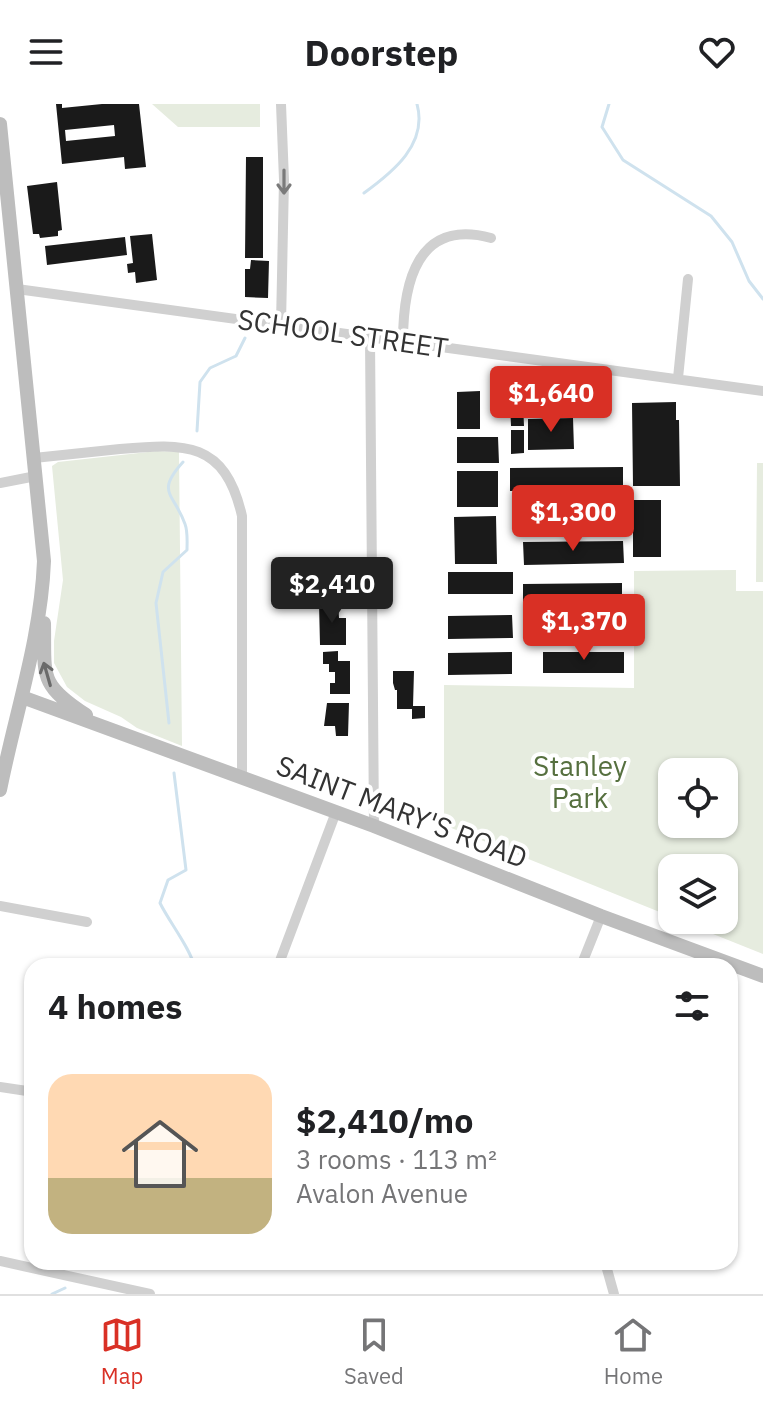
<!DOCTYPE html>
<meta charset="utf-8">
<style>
:root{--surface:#fff;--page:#f6f6f6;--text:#202124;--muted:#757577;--line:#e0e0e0;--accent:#d93025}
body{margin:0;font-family:"IBM Plex Sans",sans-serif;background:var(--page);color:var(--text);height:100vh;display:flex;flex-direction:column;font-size:30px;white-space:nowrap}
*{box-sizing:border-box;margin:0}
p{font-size:26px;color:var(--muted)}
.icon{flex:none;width:44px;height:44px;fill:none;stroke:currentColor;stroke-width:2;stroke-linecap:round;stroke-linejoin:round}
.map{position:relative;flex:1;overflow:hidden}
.drawer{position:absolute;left:24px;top:854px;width:714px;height:312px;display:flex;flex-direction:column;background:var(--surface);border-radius:24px;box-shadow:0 2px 6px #0004}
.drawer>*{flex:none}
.fabs{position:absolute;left:658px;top:654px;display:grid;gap:16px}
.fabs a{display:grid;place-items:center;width:80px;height:80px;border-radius:16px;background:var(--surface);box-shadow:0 2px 6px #0004;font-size:40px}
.price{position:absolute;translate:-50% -68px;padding:0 18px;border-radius:8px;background:var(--accent);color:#fff;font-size:26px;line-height:52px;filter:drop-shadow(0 2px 4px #0008)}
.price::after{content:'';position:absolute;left:50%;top:48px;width:24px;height:18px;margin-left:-12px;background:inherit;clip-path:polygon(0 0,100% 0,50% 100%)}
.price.selected{background:#222;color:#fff}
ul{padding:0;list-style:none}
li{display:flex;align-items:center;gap:24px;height:200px;padding:0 24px}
li span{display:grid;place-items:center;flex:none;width:224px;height:160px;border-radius:24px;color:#555}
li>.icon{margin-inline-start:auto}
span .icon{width:96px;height:96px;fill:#fffc;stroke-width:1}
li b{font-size:34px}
h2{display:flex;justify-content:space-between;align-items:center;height:96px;padding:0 24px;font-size:34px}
header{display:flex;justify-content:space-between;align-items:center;height:104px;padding:0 24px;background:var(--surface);font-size:36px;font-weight:700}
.tabs{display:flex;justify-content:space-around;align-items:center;height:112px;border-top:2px solid var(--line);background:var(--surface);font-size:22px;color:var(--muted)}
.tabs a{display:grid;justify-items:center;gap:4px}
.tabs .selected{color:var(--accent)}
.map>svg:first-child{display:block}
.green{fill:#e6ecdf;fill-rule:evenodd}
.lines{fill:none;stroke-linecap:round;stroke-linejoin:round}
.stream{stroke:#cfe2ee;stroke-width:3}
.building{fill:#1a1a1a;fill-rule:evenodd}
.street{stroke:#d0d0d0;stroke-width:10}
.secondary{stroke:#bdbdbd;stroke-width:14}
.oneway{stroke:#7a7a7a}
.oneway2{stroke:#6a6a6a}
.labels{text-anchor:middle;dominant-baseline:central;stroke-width:8;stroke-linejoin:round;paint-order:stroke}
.street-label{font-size:28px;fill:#333;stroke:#fff}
.park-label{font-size:28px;fill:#56703f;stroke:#fff}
</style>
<header><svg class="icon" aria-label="menu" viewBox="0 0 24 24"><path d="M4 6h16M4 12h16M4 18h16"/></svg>Doorstep<svg class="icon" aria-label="heart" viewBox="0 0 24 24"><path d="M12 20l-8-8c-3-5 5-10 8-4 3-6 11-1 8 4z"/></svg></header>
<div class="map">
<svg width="763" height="1190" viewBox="0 0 763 1190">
<rect width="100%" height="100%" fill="#fff"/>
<!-- green -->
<path class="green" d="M 152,0 L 260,0 L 260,23 L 178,23 Z
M 157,347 L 179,348 L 182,642 L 137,624 L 121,613 L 85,597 L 67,583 L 54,559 L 54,537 L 63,476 L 52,362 L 58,358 Z
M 757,359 L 763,359 L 763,478 L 756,478 Z
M 736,466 L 736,487 L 763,487 L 763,850 L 678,816 L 724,816 L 724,764 L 672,764 L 672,813 L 444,721 L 444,581 L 634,584 L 634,467 ZM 672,668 L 724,668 L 724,720 L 672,720 Z"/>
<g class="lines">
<!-- stream -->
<path class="stream" d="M 609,0 L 602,23 L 623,56 L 711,112 L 732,138 L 749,177 L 763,195
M 364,89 C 393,68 428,40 417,0
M 197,327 L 200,278 L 210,264 L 236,252 L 245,234
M 169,619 L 156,499 L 163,468 L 187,446 C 187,438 188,428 185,420 C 174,389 155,389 183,358
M 174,669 L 186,766 L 168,776 L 160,799 C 168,816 192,847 194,862
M 52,1190 L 65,1184"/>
</g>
<!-- building -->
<path class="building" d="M 56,0 L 62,0 L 62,4 L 102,0 L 139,0 L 146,63 L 125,65 L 124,53 L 62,60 ZM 114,21 L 115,32 L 66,37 L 65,26 Z
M 246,53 L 263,53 L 263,154 L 245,154 Z
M 57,78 L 62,126 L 58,127 L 58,132 L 40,134 L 39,130 L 33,130 L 27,82 Z
M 152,130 L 157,176 L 136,179 L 135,168 L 128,169 L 127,160 L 133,159 L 130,132 Z
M 125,133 L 127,151 L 47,161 L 45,142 Z
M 251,156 L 269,157 L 268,194 L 245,193 L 245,165 L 250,165 Z
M 480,287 L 480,325 L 457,325 L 457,288 Z
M 676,298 L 676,316 L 679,316 L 680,382 L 633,382 L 632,299 Z
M 510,299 L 523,299 L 524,322 L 511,322 Z
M 573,314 L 574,345 L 528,346 L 528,315 Z
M 511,326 L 524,326 L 524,349 L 511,350 Z
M 457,333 L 498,333 L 499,359 L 457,359 Z
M 623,363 L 623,386 L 510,387 L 510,364 Z
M 457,367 L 498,367 L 498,403 L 457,403 Z
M 522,396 L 623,396 L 623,418 L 522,419 Z
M 633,396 L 661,396 L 661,453 L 633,453 Z
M 496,412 L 497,460 L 455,460 L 454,413 Z
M 623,437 L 624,459 L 524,461 L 523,438 Z
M 448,468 L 513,468 L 513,490 L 448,490 Z
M 622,479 L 622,520 L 523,521 L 523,480 Z
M 338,498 L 339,514 L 346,514 L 346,541 L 320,541 L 319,499 Z
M 512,511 L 513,534 L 448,535 L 448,512 Z
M 338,547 L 338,557 L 350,557 L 350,590 L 330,590 L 330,579 L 335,579 L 335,568 L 329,568 L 329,560 L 323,560 L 323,548 Z
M 512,548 L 512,570 L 448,571 L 448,549 Z
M 543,548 L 624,548 L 624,569 L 543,569 Z
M 393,567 L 414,567 L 413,602 L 425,602 L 425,614 L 412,615 L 412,605 L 397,605 L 397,586 L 395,586 L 393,579 Z
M 327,599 L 349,599 L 348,632 L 336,632 L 335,622 L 324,622 Z"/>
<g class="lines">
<!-- street -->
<path class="street" d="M 17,185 L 763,287
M 281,220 L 284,76 L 281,0
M 370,234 L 374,722
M 403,238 C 403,179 417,114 491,134
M 678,274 L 688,175
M 34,354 C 63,351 91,348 120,345 C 185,339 225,337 242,412 L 242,674
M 0,379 L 36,372
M 0,802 L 87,818
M 278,862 L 336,708
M 581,862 L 601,812
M 0,983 L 27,987 L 32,995
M 0,1157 L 150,1190
M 605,1158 L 614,1190"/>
<!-- secondary -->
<path class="secondary" d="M 0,20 L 44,457 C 41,535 15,610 0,686
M 44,519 C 45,572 38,580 86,611
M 22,593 L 374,722 L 601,812 L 763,872"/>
</g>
<!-- one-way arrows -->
<defs><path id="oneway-shaft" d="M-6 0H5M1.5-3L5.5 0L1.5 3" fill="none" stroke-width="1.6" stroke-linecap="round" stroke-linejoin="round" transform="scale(2)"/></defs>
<use class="oneway" href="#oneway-shaft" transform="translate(284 78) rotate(90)"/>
<use class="oneway2" href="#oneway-shaft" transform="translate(47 570) rotate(-106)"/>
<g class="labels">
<!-- street labels -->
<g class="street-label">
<text transform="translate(343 229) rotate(8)">SCHOOL STREET</text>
<text transform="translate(402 707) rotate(21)">SAINT MARY'S ROAD</text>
</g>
<!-- park labels -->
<g class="park-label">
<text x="580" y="661">Stanley<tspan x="580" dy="32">Park</tspan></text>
</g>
</g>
</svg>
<div class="fabs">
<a><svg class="icon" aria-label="locate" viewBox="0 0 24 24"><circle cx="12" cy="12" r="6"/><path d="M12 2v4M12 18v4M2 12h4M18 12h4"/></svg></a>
<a><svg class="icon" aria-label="layers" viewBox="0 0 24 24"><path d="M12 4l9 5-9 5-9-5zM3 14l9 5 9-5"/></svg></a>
</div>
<b class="price" style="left:551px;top:330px">$1,640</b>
<b class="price" style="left:573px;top:449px">$1,300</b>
<b class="price selected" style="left:332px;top:521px">$2,410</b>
<b class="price" style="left:584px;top:558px">$1,370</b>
<section class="drawer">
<h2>4 homes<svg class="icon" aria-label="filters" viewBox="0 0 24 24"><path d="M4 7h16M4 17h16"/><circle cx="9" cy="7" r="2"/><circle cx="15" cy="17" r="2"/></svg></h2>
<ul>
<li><span style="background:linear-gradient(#ffd9b3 65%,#c2b280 0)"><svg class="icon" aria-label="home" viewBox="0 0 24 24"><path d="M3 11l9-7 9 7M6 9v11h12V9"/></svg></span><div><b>$2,410/mo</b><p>3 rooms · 113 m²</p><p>Avalon Avenue</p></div></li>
</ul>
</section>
</div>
<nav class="tabs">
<a class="selected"><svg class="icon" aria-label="map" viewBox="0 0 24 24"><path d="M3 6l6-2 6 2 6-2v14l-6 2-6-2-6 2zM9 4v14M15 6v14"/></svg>Map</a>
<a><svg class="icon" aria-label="saved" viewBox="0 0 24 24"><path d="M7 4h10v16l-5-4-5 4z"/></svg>Saved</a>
<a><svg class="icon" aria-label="home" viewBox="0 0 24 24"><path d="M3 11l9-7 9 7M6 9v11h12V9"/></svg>Home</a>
</nav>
